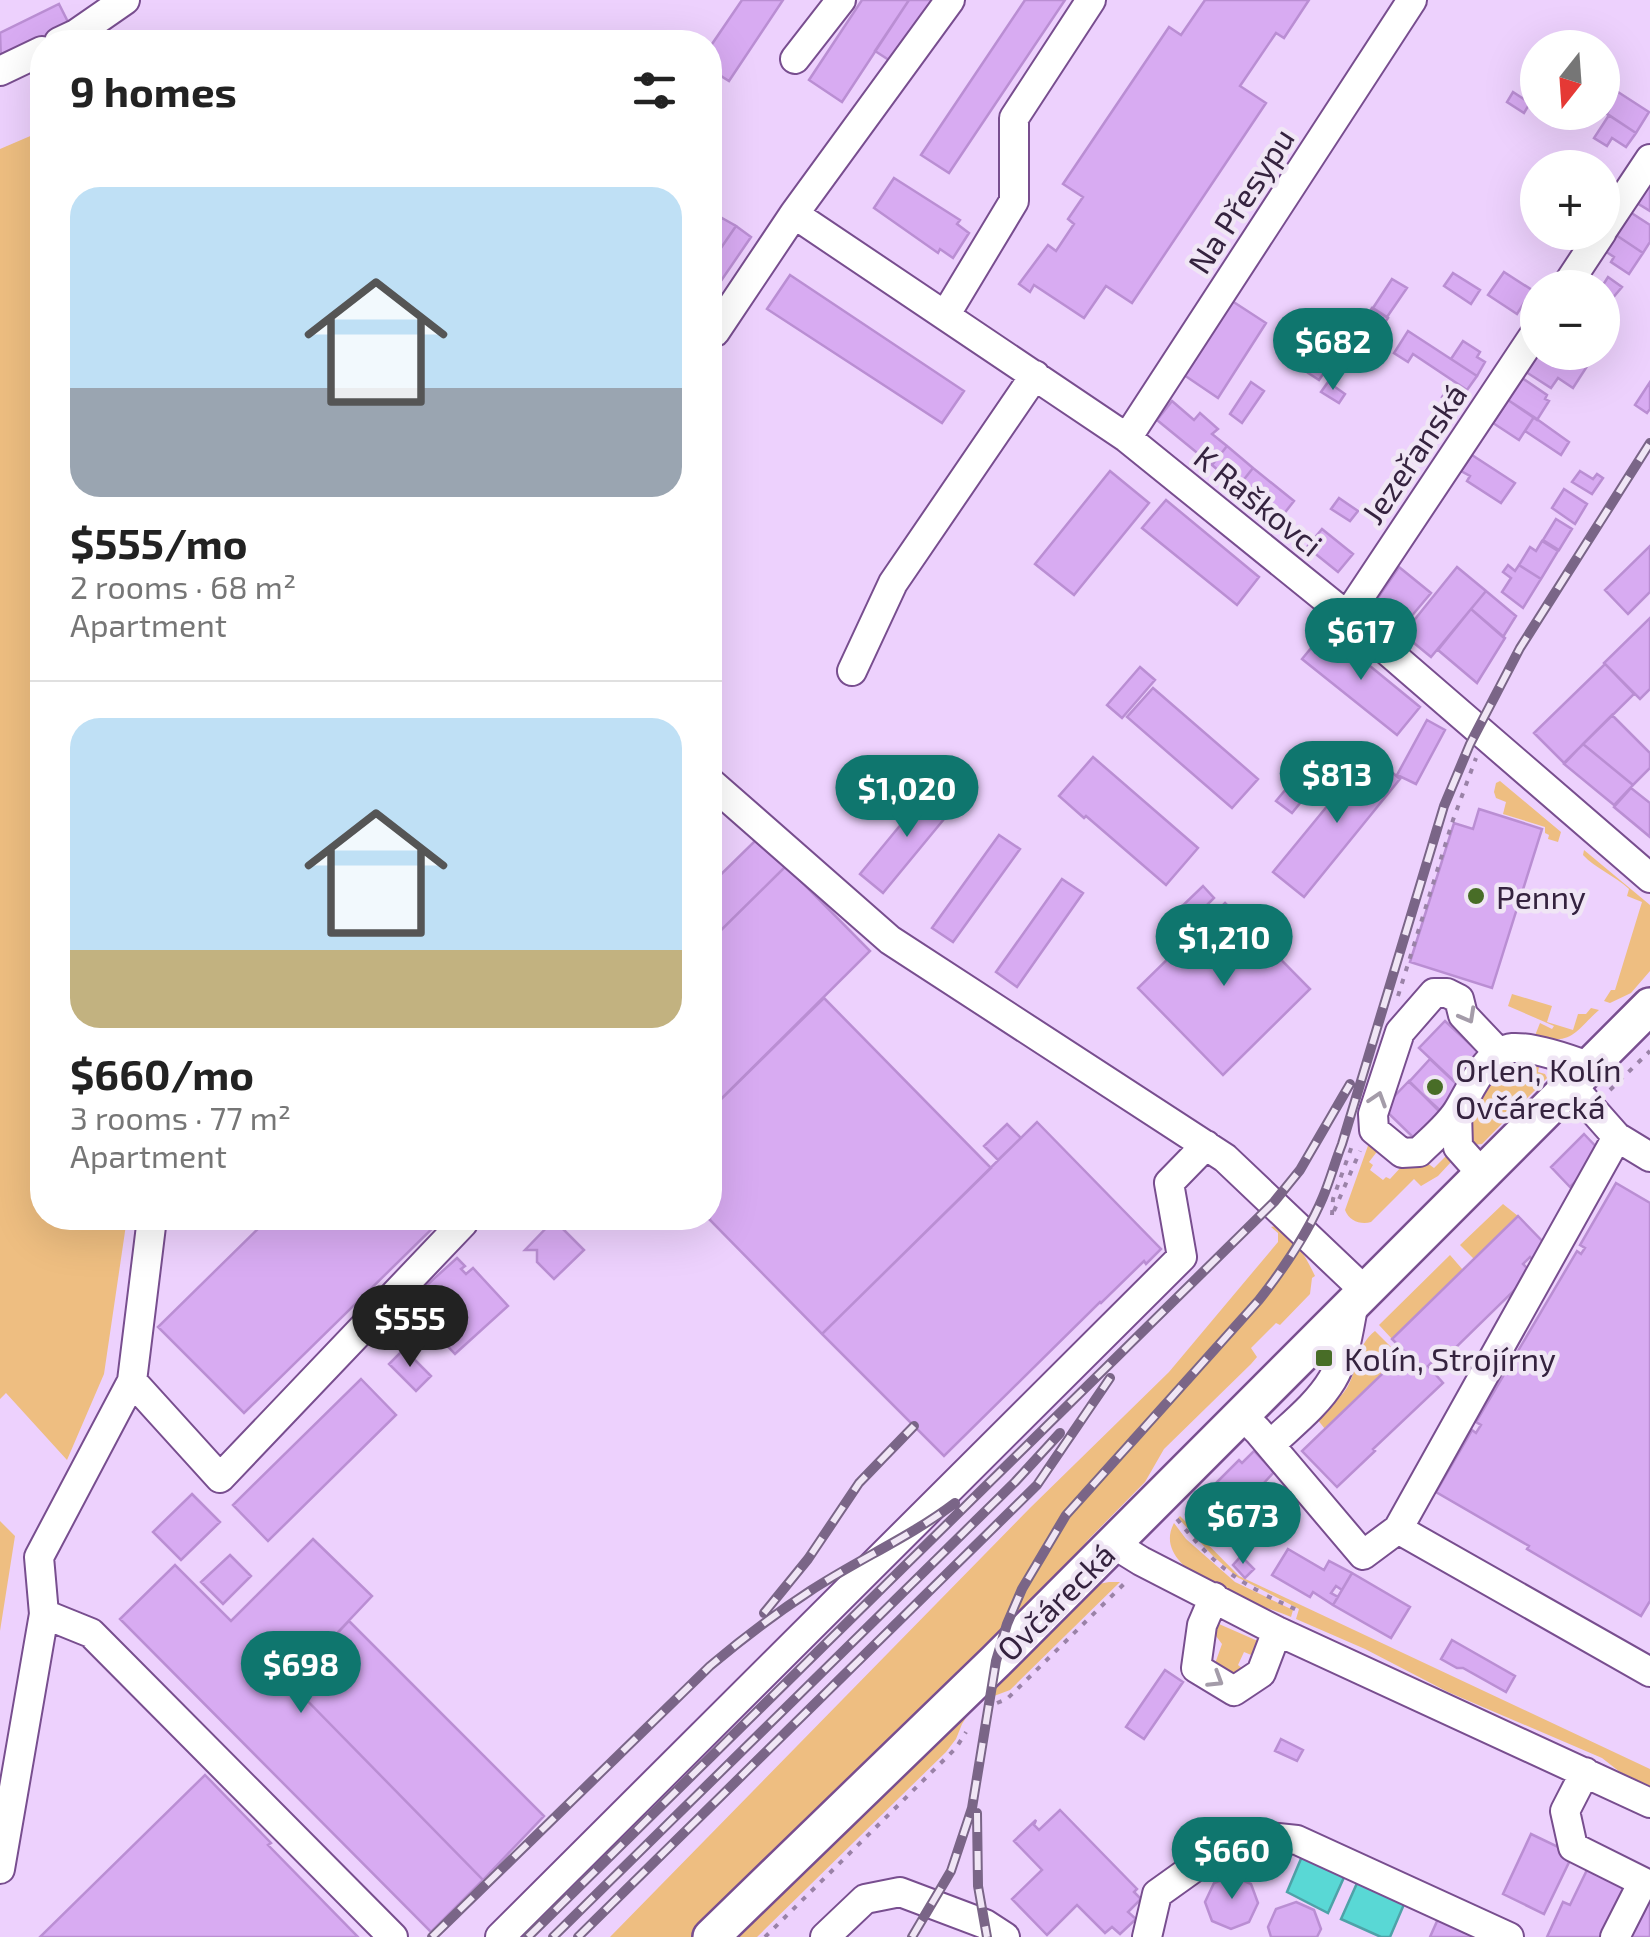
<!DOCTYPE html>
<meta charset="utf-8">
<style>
:root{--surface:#fff;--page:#f2f2f2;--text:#222;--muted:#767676;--line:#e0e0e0;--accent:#0f766e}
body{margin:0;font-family:"Exo 2",sans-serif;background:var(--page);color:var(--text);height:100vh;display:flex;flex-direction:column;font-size:38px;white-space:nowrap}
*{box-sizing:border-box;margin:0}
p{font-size:32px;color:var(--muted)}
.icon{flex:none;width:55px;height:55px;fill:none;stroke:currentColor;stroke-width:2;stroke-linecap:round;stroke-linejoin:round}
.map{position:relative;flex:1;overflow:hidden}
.sheet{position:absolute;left:30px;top:30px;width:692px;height:1200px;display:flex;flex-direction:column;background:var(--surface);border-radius:40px;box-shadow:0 10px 40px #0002}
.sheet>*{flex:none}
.needle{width:65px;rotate:197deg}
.fabs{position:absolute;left:1520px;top:30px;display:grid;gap:20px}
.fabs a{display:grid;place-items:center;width:100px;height:100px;border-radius:50%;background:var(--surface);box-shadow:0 10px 40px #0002;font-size:50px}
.price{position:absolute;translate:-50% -85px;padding:0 22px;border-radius:35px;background:var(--accent);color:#fff;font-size:32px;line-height:65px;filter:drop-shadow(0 2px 5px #0008)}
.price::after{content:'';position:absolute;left:50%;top:60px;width:30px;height:22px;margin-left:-15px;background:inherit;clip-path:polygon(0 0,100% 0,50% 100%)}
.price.current{background:#222;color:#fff}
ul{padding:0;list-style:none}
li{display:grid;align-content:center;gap:20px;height:530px;padding:0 40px}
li+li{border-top:2px solid var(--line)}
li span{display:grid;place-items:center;height:310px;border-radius:30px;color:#555}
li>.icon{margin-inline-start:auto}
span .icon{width:180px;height:180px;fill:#fffc;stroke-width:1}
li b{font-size:42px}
h2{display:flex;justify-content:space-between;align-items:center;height:120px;padding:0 40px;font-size:42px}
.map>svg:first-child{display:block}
.green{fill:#eebe81}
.water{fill:#59d8d5;stroke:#4ea2a8;stroke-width:2.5}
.building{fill:#d8abf2;stroke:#ba8ed3;stroke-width:2.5}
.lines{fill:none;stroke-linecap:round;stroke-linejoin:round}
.minor-casing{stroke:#784e8f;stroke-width:32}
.major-casing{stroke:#784e8f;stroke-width:40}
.path{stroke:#9a82a7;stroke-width:4;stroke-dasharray:5 8;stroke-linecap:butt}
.minor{stroke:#fff;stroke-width:28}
.major{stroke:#fff;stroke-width:35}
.rail-casing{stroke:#7a6587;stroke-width:10}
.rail{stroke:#f0e6f5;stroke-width:6;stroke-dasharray:19;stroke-linecap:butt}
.oneway{stroke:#a49ca9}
.poi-dot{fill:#486d27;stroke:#f0e6f5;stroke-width:4}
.labels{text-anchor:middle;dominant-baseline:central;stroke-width:9;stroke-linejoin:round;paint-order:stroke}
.street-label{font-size:32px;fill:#35233f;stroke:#f0e6f5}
.poi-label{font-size:32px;fill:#35233f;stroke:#f0e6f5;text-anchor:start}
</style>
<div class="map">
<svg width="1650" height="1937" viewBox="0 0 1650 1937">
<rect width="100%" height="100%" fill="#edd1fd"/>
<!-- green -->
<path class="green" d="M 42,131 L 42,1218 L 127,1218 L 104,1374 L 67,1460 L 6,1393 L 0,1399 L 0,149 Z
M 1500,781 L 1561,832 L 1558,842 L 1548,839 L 1549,835 L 1545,833 L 1545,827 L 1503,814 L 1506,802 L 1496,798 L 1494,792 L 1496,783 Z
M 1584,850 L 1650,905 L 1650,971 L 1631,993 L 1610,1003 L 1604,1001 L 1611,990 L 1615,990 L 1642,902 L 1627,896 L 1629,889 C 1615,876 1595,868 1583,855 Z
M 1512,994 L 1552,1006 L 1547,1022 L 1573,1030 L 1578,1014 L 1586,1014 L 1591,1008 L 1599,1010 C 1580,1026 1572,1046 1544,1037 L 1542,1042 L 1534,1038 L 1540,1023 L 1552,1029 L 1554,1026 L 1508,1006 Z
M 1517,1064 L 1539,1067 L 1538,1072 L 1545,1074 L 1547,1078 L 1482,1144 L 1473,1145 C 1466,1130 1471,1119 1477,1105 L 1474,1102 L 1496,1079 L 1509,1075 Z
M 1370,1140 L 1379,1149 L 1369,1162 L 1373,1165 L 1370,1170 L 1383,1180 L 1386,1177 L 1390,1179 L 1402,1166 L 1414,1165 L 1422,1159 L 1434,1168 L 1448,1154 L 1451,1162 L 1438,1176 L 1421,1186 L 1414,1179 L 1371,1222 C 1361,1225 1349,1221 1345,1210 Z
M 1503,1204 L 1518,1216 L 1474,1259 L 1460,1245 Z
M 1275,1226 C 1295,1238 1305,1255 1315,1276 L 1312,1278 L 1310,1294 L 1280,1325 L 1276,1323 L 1251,1348 L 1257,1357 L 1251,1364 L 1164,1449 L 1145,1482 L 1088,1540 L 1063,1571 L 692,1937 L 610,1937 L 1030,1508 L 1169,1372 L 1278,1242 L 1278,1233 L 1271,1227 Z
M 1450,1255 L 1463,1270 L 1392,1339 L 1379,1325 Z
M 1375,1331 L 1400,1356 L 1325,1429 L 1317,1419 C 1328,1408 1344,1396 1350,1382 C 1358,1364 1358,1344 1375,1331 Z
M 1180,1516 L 1239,1576 L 1650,1769 L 1650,1786 L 1620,1772 L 1602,1758 L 1448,1692 L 1365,1649 L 1296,1619 L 1299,1609 L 1237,1577 L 1212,1555 L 1178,1518 Z
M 0,1521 L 15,1536 L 0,1631 Z
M 1174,1523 L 1186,1539 L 1235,1582 L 1293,1610 L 1291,1617 C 1260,1604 1147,1573 1174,1523 Z
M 1109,1582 L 1120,1582 L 1010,1690 L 994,1696 L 999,1675 L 1094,1585 Z
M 1219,1624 L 1260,1642 L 1256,1657 L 1244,1652 L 1238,1665 L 1247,1672 L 1243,1678 L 1212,1672 L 1222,1644 L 1216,1636 L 1216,1626 Z
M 988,1685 L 983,1701 L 971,1710 L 962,1724 L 956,1739 L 946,1752 L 757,1937 L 731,1937 Z"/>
<!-- water -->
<path class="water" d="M 1303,1854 L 1345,1875 L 1328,1913 L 1287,1892 Z
M 1358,1881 L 1405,1902 L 1390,1937 L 1381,1937 L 1341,1919 Z"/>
<!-- building -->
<path class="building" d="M 742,0 L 783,0 L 729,81 L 710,69 L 710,47 Z
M 862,0 L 909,0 L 842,102 L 809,80 Z
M 909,0 L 934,0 L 892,62 L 875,51 Z
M 1025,0 L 1065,0 L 949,173 L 921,155 Z
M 1205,0 L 1309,0 L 1284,38 L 1276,33 L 1240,86 L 1266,103 L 1132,303 L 1106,286 L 1084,318 L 1034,285 L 1030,292 L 1019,284 L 1048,245 L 1056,251 L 1074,224 L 1068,219 L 1083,197 L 1063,184 L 1169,27 L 1181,35 Z
M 59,4 L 70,26 L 1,60 L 0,33 Z
M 1513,92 L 1530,103 L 1524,113 L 1507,102 Z
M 1618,92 L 1649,112 L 1636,133 L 1607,114 Z
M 1609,115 L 1636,133 L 1626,147 L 1612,138 L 1607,146 L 1594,138 Z
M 894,178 L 960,220 L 957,224 L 969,233 L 953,258 L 940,249 L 938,253 L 874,208 Z
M 1650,182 L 1650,211 L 1637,203 Z
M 1630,212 L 1650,225 L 1650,242 L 1643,253 L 1616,235 Z
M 722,218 L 736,226 L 710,264 L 710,234 Z
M 736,226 L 751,237 L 710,297 L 710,264 Z
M 1616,235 L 1643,253 L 1629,274 L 1611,262 L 1614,257 L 1605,251 Z
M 1504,272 L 1532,290 L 1517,314 L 1488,295 Z
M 1453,273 L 1480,290 L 1471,304 L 1444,286 Z
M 790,275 L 964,391 L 942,423 L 767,309 Z
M 1589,276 L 1603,285 L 1608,277 L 1622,287 L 1605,307 L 1602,305 L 1602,288 L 1581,288 Z
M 1392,279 L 1407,288 L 1387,317 L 1373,308 Z
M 1229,299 L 1266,323 L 1218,398 L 1181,373 Z
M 1372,308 L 1388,318 L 1380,330 L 1364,320 Z
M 1408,331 L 1477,376 L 1467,390 L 1413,354 L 1408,362 L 1394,353 Z
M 1463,341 L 1480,352 L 1477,357 L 1485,362 L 1477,376 L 1451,359 Z
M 1310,351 L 1330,364 L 1319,380 L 1299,367 Z
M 1539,352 L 1594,352 L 1595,354 L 1573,388 L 1558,378 L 1551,388 L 1526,372 Z
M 1522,378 L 1547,395 L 1545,399 L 1549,401 L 1537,420 L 1508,400 Z
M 1251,382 L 1264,391 L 1242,423 L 1230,414 Z
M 1328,382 L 1345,394 L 1339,403 L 1321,392 Z
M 1650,382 L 1650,409 L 1647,413 L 1635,405 Z
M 1447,389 L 1462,399 L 1457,406 L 1442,397 Z
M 1508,400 L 1534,417 L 1519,440 L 1493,423 Z
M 1172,401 L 1194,420 L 1200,413 L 1218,429 L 1212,434 L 1227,446 L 1212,465 L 1157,420 Z
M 1534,417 L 1569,442 L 1561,455 L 1525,431 Z
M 1227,446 L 1253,468 L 1238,487 L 1212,465 Z
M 1472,455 L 1515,483 L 1501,503 L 1467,481 L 1470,476 L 1461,471 Z
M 1253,468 L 1294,501 L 1279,520 L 1260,505 L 1254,512 L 1240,501 L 1247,493 L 1238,487 Z
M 1110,471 L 1149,503 L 1074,595 L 1035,564 Z
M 1580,471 L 1593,479 L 1597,474 L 1603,478 L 1592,494 L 1572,482 Z
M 1564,489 L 1587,504 L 1575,524 L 1552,508 Z
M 1339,498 L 1358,511 L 1350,521 L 1331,509 Z
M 1166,500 L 1259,577 L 1237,605 L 1142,528 Z
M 1556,519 L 1572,529 L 1559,550 L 1543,540 Z
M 1322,529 L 1353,554 L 1338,572 L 1307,547 Z
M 1542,541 L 1558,551 L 1541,579 L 1519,565 L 1530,547 L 1536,551 Z
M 1650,546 L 1650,592 L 1628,614 L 1605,590 Z
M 1508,565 L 1515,571 L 1519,565 L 1541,579 L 1523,608 L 1502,592 L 1511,578 L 1503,572 Z
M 1399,567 L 1431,593 L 1399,631 L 1371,608 Z
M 1457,567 L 1486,591 L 1431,657 L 1403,634 Z
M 1486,591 L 1516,616 L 1503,637 L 1471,609 Z
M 1471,609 L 1505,638 L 1477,683 L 1438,650 Z
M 1650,618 L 1650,689 L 1640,699 L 1604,663 Z
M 1326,630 L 1420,707 L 1397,735 L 1302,659 Z
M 1605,664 L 1634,694 L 1564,763 L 1534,733 Z
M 1140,667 L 1155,680 L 1122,718 L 1107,705 Z
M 1153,688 L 1258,779 L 1232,808 L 1127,717 Z
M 1612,715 L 1650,753 L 1650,768 L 1633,785 L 1583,744 Z
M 1427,720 L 1445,730 L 1416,784 L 1397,775 Z
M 1583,744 L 1633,785 L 1614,805 L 1564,764 Z
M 1316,753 L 1331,765 L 1292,813 L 1276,801 Z
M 1370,754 L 1400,779 L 1304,897 L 1273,872 Z
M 1093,757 L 1198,848 L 1166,885 L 1086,816 L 1084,818 L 1059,796 Z
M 931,788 L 954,807 L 883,893 L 860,874 Z
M 1631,788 L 1650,803 L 1650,837 L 1614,807 Z
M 1479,809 L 1542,829 L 1492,988 L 1410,962 L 1454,823 L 1473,829 Z
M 999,835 L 1020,849 L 953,942 L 932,928 Z
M 757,839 L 786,866 L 710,941 L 710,885 Z
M 786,866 L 870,951 L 710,1110 L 710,941 Z
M 1062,879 L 1083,893 L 1017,987 L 996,972 Z
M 1203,886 L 1214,898 L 1189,923 L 1177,911 Z
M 1225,903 L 1310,989 L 1223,1075 L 1138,988 Z
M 824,998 L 991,1168 L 822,1334 L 708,1218 L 710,1218 L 710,1110 Z
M 1445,1021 L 1501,1073 L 1475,1101 L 1419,1048 Z
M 1430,1059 L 1465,1092 L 1444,1114 L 1409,1082 Z
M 1409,1081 L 1443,1115 L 1417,1141 L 1383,1108 Z
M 1037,1122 L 1161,1249 L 1146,1264 L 1144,1261 L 1101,1303 L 1100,1302 L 944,1456 L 822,1334 Z
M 1007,1124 L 1021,1138 L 998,1160 L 984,1146 Z
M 1584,1134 L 1603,1154 L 1570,1187 L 1551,1167 Z
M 1616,1183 L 1650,1203 L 1650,1601 L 1641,1616 L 1527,1549 L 1529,1546 L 1436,1492 L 1472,1430 L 1476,1433 L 1481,1425 L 1476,1422 L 1577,1251 L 1581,1254 L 1585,1248 L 1580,1245 Z
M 1518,1216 L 1546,1245 L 1532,1259 L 1530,1257 L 1523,1264 L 1532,1273 L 1441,1362 L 1437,1357 L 1428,1366 L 1443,1383 L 1373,1449 L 1375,1451 L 1337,1487 L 1302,1451 L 1405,1352 L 1392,1339 Z
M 269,1218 L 443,1218 L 244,1413 L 158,1327 Z
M 554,1220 L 584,1250 L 554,1279 L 537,1262 L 537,1250 L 525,1250 Z
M 457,1258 L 465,1266 L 461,1269 L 466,1274 L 473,1268 L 508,1306 L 455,1354 L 407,1303 Z
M 404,1349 L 431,1376 L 416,1391 L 389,1364 Z
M 361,1379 L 396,1415 L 268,1541 L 233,1505 Z
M 1254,1451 L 1274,1472 L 1263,1484 L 1265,1487 L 1249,1502 L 1255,1509 L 1247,1517 L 1240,1511 L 1224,1526 L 1199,1500 L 1239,1460 L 1242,1463 Z
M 192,1494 L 220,1522 L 181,1560 L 153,1532 Z
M 313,1539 L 372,1596 L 290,1683 L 483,1880 L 431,1932 L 120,1619 L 175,1565 L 231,1621 Z
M 1288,1549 L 1324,1570 L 1329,1561 L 1352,1573 L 1342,1590 L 1336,1586 L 1331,1593 L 1338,1597 L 1333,1605 L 1313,1592 L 1310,1597 L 1272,1575 Z
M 230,1555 L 251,1576 L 223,1604 L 201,1582 Z
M 1241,1556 L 1254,1569 L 1245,1578 L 1233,1565 Z
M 1352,1573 L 1410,1607 L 1391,1638 L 1333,1605 Z
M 349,1621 L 544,1816 L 483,1880 L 290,1683 Z
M 1452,1640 L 1515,1676 L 1506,1692 L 1463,1668 L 1457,1668 L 1441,1659 Z
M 1165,1670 L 1183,1682 L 1144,1739 L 1126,1727 Z
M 1281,1739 L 1303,1750 L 1297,1761 L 1275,1751 Z
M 205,1775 L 271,1843 L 268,1845 L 358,1937 L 40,1937 Z
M 1060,1810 L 1137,1889 L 1134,1892 L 1141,1899 L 1128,1912 L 1136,1919 L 1120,1934 L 1112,1927 L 1105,1933 L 1077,1905 L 1047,1935 L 1012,1899 L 1042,1870 L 1014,1841 L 1036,1820 L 1034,1825 L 1039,1830 Z
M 1531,1834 L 1573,1854 L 1544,1914 L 1503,1894 Z
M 1587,1870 L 1628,1889 L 1605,1937 L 1547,1937 L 1563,1902 L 1570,1905 Z
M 1233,1876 L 1251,1884 L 1258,1903 L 1249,1922 L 1231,1929 L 1212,1921 L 1205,1902 L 1214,1883 Z
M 1650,1880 L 1650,1937 L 1626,1937 Z
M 1296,1902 L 1314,1910 L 1321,1929 L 1317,1937 L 1271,1937 L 1268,1927 L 1276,1909 Z
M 1438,1919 L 1473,1935 L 1473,1937 L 1430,1937 Z"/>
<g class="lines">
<!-- minor casing -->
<g class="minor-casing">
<path id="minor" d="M 59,42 L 76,34 L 125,0
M 795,59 L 841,0
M 0,71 L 42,51
M 794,214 L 1127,438 L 1347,616 L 1650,878
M 1602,231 L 1650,159
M 1565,288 L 1602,232
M 946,314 L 1014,201 L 1014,118 L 1091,0
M 710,334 L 715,332 L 794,214 L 950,0
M 1127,438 L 1412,0
M 1347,616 L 1538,329
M 852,671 L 893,583 L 1035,375
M 710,782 L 890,940 L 1225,1158 L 1365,1291
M 1499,1053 L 1463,1015 L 1459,999 L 1447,993 L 1434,993 L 1400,1032 L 1373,1114 L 1374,1130 L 1402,1153 L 1419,1152 C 1432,1139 1447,1127 1457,1112 C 1470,1092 1485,1051 1513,1048 C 1534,1047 1569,1059 1590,1067
M 1571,1085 L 1617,1137
M 1457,1112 L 1458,1147 L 1482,1174
M 132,1381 L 152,1218
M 1241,1414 L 1258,1431 L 1363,1555 L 1398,1529 L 1617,1137 L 1650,1157
M 1270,1445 C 1291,1425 1317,1405 1332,1380 C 1346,1357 1349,1327 1354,1302
M 1398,1529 L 1650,1672
M 1112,1543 L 1141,1561 L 1277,1631 L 1650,1803
M 1214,1597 L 1202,1625 L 1196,1668 L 1234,1691 L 1261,1673 L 1277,1631
M 44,1614 L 39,1557 L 132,1381 L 220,1478 L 463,1223
M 1585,1772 L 1565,1811 L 1573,1847 L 1643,1882 L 1615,1937
M 0,1869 L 44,1614 L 91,1633 L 393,1937
M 500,1937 L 1182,1257 L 1169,1183 L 1206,1145
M 825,1937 L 865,1899 L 900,1892 L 985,1924 L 1005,1937
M 1147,1937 L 1157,1894 L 1220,1849 L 1261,1836 L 1297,1840 L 1509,1937"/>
</g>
<!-- major casing -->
<g class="major-casing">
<path id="major" d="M 711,1937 L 996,1661 L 1650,1006"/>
</g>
<!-- path -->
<path class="path" d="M 1398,996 L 1453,820 L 1476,758
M 1610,1090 L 1650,1051
M 1334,1211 L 1360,1151
M 1332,1215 L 1333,1199 L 1353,1143
M 1177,1519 C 1201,1549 1225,1574 1259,1591
M 1267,1596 L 1297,1610 L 1296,1612
M 997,1703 L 1007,1699 L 1128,1580
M 765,1937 L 956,1748 L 966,1732"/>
<!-- minor -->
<use href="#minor" class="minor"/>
<!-- major -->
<use href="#major" class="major"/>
<!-- rail casing -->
<g class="rail-casing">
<path id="rail" d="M 764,1613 L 808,1559 L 859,1483 L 914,1426
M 977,1813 L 978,1886 L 987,1937
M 432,1937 L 710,1666 C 742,1639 775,1614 810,1591 C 857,1560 910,1537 955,1503
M 528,1937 L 1274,1202 L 1300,1170 L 1350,1084
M 553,1937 L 1015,1482 L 1060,1433
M 578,1937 L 1037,1485 L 1110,1378
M 912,1937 L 951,1871 L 972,1808 L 996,1661 L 1007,1624 L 1022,1589 L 1066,1515 L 1259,1300 C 1284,1268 1307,1235 1323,1197 C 1330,1180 1335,1162 1342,1144 L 1444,806 L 1470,744 L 1520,648 L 1650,443"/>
</g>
<!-- rail -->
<use href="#rail" class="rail"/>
</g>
<!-- one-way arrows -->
<defs><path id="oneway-chevron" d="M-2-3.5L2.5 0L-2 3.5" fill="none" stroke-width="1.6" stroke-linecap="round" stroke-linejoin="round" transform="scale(2.5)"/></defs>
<g class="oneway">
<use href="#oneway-chevron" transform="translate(1468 1016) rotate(61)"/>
<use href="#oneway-chevron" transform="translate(1378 1099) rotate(-72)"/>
<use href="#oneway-chevron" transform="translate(1216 1680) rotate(32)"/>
</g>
<!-- markers -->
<g class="poi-dot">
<circle cx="1476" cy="896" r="10"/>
<circle cx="1435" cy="1087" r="10"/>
<rect x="1314" y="1348" width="20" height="20" rx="5"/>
</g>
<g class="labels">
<!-- street labels -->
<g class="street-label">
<text transform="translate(1240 200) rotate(-57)">Na Přesypu</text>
<text transform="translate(1413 453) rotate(-56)">Jezeřanská</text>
<text transform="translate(1259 500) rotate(39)">K Raškovci</text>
<text transform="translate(1055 1601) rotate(-45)">Ovčárecká</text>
</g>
<!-- poi labels -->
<g class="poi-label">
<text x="1496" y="896">Penny</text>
<text x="1455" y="1069">Orlen, Kolín<tspan x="1455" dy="37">Ovčárecká</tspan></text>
<text x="1344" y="1358">Kolín, Strojírny</text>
</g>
</g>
</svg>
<div class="fabs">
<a><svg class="needle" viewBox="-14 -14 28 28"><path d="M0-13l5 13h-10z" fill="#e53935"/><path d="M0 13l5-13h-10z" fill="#767676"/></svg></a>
<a>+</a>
<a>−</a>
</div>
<b class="price" style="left:1333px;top:393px">$682</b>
<b class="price" style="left:1361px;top:683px">$617</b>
<b class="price" style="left:1337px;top:826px">$813</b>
<b class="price" style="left:907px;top:840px">$1,020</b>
<b class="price" style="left:1224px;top:989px">$1,210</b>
<b class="price current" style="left:410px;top:1370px">$555</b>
<b class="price" style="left:1243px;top:1567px">$673</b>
<b class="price" style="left:301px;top:1716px">$698</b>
<b class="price" style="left:1232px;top:1902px">$660</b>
<section class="sheet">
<h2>9 homes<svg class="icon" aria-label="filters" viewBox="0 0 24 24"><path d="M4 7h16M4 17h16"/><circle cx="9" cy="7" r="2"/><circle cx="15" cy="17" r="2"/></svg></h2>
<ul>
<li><span style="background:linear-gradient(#bfe0f5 65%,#9aa5b1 0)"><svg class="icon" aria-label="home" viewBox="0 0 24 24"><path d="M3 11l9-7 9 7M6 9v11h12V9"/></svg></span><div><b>$555/mo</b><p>2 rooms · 68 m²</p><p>Apartment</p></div></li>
<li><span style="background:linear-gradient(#bfe0f5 75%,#c2b280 0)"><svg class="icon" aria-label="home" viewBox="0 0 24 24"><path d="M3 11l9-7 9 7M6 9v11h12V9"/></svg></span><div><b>$660/mo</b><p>3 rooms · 77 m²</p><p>Apartment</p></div></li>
</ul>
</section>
</div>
